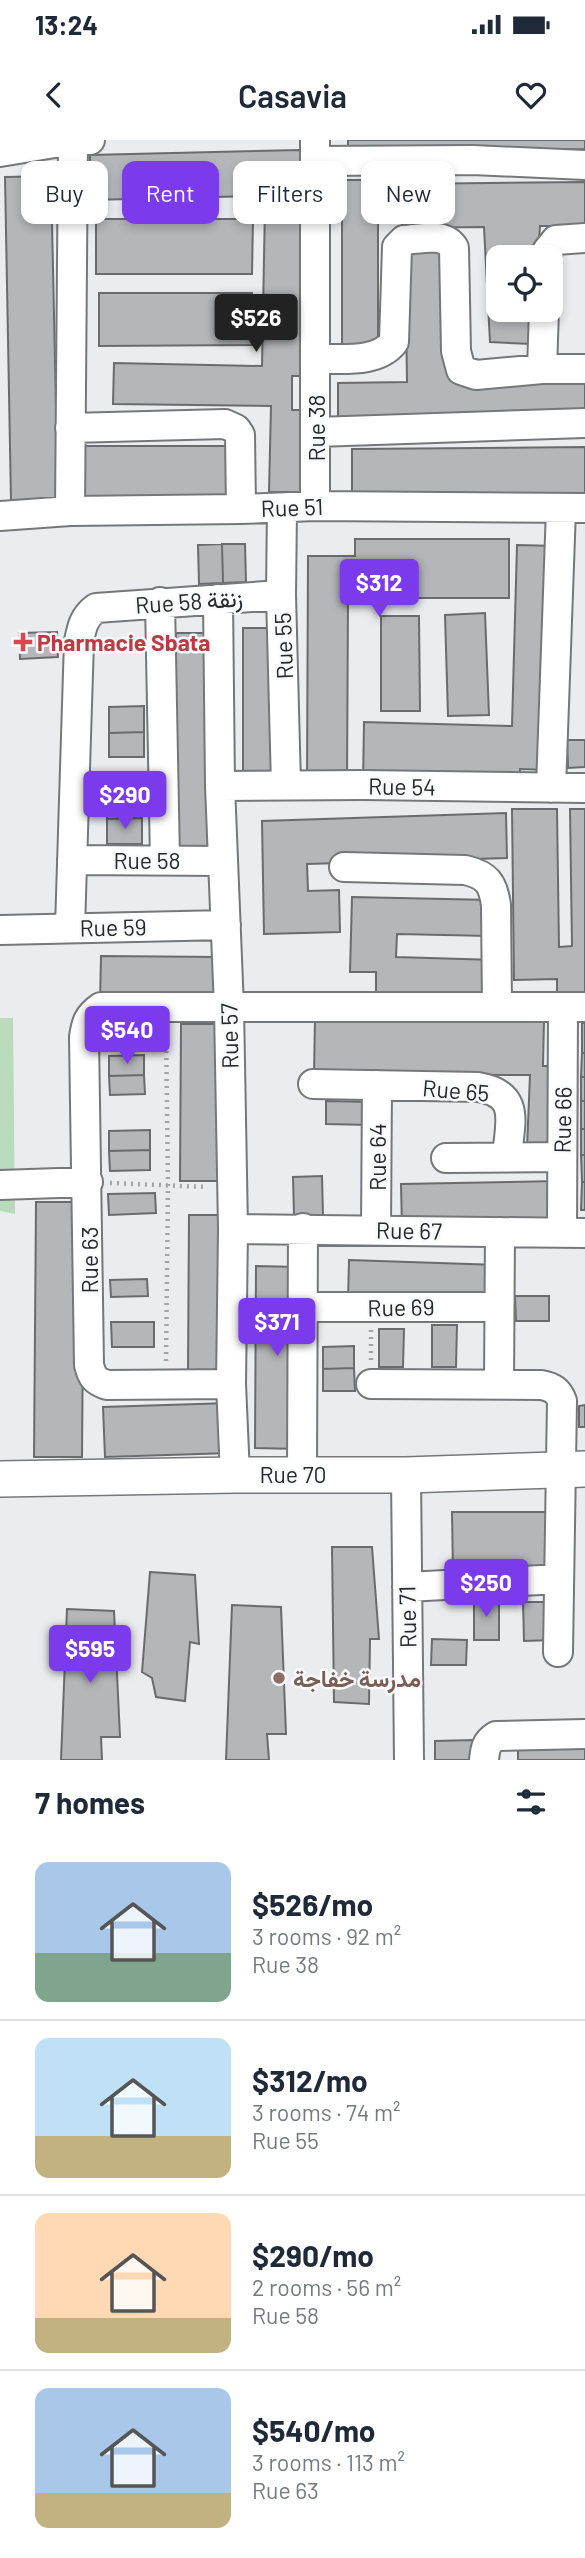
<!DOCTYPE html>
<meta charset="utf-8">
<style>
:root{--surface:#fff;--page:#f2f2f3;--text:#1f2937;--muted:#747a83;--line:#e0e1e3;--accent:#7c3aed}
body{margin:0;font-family:Barlow,Vazirmatn,sans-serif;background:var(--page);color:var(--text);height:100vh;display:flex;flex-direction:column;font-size:26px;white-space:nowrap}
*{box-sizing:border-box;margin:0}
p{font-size:23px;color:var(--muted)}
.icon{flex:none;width:38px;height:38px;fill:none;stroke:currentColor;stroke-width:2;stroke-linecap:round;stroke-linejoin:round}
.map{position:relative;height:1620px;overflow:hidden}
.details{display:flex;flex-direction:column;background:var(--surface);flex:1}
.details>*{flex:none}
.banner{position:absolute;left:21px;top:21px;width:544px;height:63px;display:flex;gap:14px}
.buttons{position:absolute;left:486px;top:105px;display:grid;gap:14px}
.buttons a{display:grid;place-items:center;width:77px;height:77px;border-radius:14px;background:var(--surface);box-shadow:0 4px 10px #0003;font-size:35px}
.price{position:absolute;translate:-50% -60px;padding:0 16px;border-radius:7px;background:var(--accent);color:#fff;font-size:23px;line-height:46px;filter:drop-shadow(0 2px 4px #0008)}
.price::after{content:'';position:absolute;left:50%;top:42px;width:21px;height:16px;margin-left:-10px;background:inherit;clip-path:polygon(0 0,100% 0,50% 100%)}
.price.on{background:#222;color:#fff}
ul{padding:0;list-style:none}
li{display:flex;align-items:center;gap:21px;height:175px;padding:0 35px}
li+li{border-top:2px solid var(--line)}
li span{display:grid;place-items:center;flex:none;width:196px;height:140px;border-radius:14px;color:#555}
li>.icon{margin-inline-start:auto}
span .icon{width:84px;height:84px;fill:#fffc;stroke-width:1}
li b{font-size:30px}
h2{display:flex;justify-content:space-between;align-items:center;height:84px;padding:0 35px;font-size:30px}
.tag{padding:0 24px;border-radius:14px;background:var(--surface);box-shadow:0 4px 10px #0003;font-size:24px;line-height:63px}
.tag.on{background:var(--accent);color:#fff}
.status{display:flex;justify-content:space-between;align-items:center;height:49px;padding:0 35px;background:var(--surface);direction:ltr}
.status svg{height:19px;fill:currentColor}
header{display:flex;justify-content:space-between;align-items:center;height:91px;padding:0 35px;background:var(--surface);font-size:32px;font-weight:600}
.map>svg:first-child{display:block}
.green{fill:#badbbb}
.building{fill:#b5b6ba;stroke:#6a6b6f;stroke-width:2}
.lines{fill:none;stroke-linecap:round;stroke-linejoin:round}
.minor-casing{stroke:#76777b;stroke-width:32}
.tertiary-casing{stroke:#76777b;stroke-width:38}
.path{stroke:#a3a4a7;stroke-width:4.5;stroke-dasharray:2 5;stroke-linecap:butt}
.minor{stroke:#fff;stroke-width:28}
.tertiary{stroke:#fff;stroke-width:35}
.health-dot{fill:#e0444e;stroke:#f8f9fd;stroke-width:2.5}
.education-dot{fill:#8d6e63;stroke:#f8f9fd;stroke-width:2.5}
.labels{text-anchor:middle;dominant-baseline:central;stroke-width:5;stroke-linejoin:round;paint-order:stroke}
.street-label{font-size:23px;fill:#28282a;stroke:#f8f9fd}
.health-label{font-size:23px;font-weight:bold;fill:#be3a42;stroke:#f8f9fd;text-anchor:start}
.education-label{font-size:23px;font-weight:bold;fill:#785e54;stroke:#f8f9fd;text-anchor:start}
</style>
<div class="status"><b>13:24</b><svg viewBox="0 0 49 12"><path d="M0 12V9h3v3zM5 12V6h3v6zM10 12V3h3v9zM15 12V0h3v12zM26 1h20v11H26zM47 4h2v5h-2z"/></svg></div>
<header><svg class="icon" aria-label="back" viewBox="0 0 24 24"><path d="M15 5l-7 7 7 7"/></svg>Casavia<svg class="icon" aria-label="heart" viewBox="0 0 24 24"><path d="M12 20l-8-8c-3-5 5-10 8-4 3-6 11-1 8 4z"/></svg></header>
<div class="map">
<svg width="585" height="1620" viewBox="0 0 585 1620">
<rect width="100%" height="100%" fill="#ebecf0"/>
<!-- green -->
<path class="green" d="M 0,878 L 13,878 L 15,1074 L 0,1071 Z"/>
<!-- building -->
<path class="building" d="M 348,0 L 585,0 L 585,9 L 348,13 Z
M 300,10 L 301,55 L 90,60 L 90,15 Z
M 51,36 L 58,360 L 11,361 L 5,37 Z
M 342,40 L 378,40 L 378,206 L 342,206 Z
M 585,42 L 585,86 L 540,86 L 538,117 L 499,117 L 499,170 L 534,170 L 531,204 L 490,202 L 484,87 L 402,88 L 402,44 Z
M 265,65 L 315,66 L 311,236 L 292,236 L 292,270 L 311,270 L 310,352 L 269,352 L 271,266 L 113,264 L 114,223 L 262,226 Z
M 96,79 L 253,79 L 252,134 L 96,134 Z
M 450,111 L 452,241 L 585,238 L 585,276 L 338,280 L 338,243 L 407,242 L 405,112 Z
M 99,153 L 252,153 L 252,205 L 99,206 Z
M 75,306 L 231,306 L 231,361 L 75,361 Z
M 585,307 L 585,360 L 352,361 L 352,309 Z
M 355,399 L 509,399 L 509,458 L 348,458 L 347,644 L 307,645 L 308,416 L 355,416 Z
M 222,404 L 223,443 L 199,444 L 198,405 Z
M 222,404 L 245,404 L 246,442 L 223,443 Z
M 517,405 L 555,406 L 548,630 L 520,629 L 519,648 L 363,644 L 364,582 L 512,586 Z
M 485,473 L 489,575 L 448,576 L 445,475 Z
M 381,476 L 419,476 L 420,571 L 381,571 Z
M 243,488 L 279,488 L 278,639 L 243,639 Z
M 57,492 L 58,517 L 20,519 L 19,493 Z
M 176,493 L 217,493 L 217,717 L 175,717 Z
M 144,566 L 144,592 L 109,593 L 109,567 Z
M 144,592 L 144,617 L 109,617 L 109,593 Z
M 567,600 L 585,600 L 585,627 L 568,628 Z
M 107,656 L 142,656 L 142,678 L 107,679 Z
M 512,669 L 557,669 L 559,807 L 572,806 L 570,669 L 585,669 L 585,857 L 557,858 L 557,839 L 514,840 Z
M 506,673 L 507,718 L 307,724 L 308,751 L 339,750 L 340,792 L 264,794 L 262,681 Z
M 142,678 L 142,704 L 107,704 L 107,679 Z
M 352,757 L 491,760 L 490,796 L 397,794 L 396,817 L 496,820 L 495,865 L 376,862 L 376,832 L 350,832 Z
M 101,816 L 220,817 L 219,865 L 100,864 Z
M 315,879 L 544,881 L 543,926 L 560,926 L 559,1010 L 527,1008 L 530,935 L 314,934 Z
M 582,883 L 585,883 L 585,913 L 582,913 Z
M 181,884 L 223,884 L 222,1041 L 180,1041 Z
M 582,913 L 585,913 L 585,937 L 581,937 Z
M 144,915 L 144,935 L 109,936 L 109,916 Z
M 144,935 L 145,954 L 110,955 L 109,936 Z
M 581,937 L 585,937 L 585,961 L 581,961 Z
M 326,961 L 370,962 L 370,985 L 326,984 Z
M 581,961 L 585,961 L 585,989 L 581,989 Z
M 581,989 L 585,989 L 585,1015 L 581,1015 Z
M 150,990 L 150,1010 L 109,1011 L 109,991 Z
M 150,1010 L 150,1030 L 110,1031 L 109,1011 Z
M 581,1015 L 585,1015 L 585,1042 L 582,1042 Z
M 322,1036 L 323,1075 L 294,1076 L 293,1037 Z
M 558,1041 L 558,1085 L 402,1088 L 401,1044 Z
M 582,1042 L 585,1042 L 585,1070 L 581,1070 Z
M 155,1053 L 156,1073 L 109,1075 L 108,1054 Z
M 36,1062 L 84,1062 L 82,1317 L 34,1317 Z
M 189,1075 L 231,1075 L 230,1232 L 188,1232 Z
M 349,1120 L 498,1125 L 497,1165 L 348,1161 Z
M 256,1126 L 299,1127 L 298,1309 L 255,1308 Z
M 147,1139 L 148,1156 L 111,1157 L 110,1140 Z
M 515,1156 L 549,1156 L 549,1181 L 516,1181 Z
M 111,1182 L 154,1182 L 154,1207 L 112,1207 Z
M 432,1185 L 457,1185 L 456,1227 L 432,1227 Z
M 379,1189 L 404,1189 L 403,1227 L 379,1227 Z
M 354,1206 L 354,1228 L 323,1229 L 323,1207 Z
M 354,1228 L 355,1251 L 323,1251 L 323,1229 Z
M 229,1263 L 230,1313 L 105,1317 L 103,1267 Z
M 585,1265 L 585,1287 L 579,1287 L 579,1266 Z
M 452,1372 L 557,1372 L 557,1432 L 453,1433 Z
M 332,1407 L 372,1407 L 379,1499 L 370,1499 L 369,1564 L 334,1562 Z
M 150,1432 L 195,1435 L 199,1504 L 190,1502 L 185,1561 L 156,1557 L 152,1538 L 142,1532 Z
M 474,1458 L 499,1458 L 499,1500 L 474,1500 Z
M 523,1462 L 552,1462 L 553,1500 L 524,1501 Z
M 232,1465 L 281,1467 L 286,1594 L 267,1594 L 269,1620 L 226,1620 Z
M 67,1469 L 114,1471 L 120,1597 L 101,1597 L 102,1620 L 61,1620 Z
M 432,1499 L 467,1500 L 466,1525 L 431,1525 Z
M 474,1600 L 474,1620 L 435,1620 L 435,1601 Z
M 518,1606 L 585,1606 L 585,1620 L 518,1620 Z"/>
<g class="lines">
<!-- minor casing -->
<g class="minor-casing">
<path id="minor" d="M 0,12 L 73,0 L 90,0
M 316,21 L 473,20 L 585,25
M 547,117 L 547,111 L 556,100 L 585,98
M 316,219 C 341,218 377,224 394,202 L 397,107 L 404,100 C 421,99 444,92 454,108 L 456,211 L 461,230 L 476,235 L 542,229 L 585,229
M 542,229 L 544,170
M 70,288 L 225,284 L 236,289 L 240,295 L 241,369
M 316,292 L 585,283
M 315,366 L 315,0
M 282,368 L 281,455 L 286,645
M 70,371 L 73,0
M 0,376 L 70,371 L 241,369 L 315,366 L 585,368
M 218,459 L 220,646 L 229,868 L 233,1089 L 231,1244 L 235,1335
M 160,462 L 165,720
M 220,646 L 363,645 L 585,648
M 551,648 L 561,369
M 72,720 L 222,721
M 344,727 L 465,730 C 487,735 493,743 496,765 L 497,866
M 70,788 L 79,501 C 82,486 84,477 96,468 L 281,455
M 0,790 L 226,785
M 313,944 L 478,947 C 521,954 510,982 507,1016
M 446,1018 L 561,1017
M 0,1045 L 88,1042
M 233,1089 L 585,1093
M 376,1089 L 377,945
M 562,1092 L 563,868
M 304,1167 L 499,1167
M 499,1243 L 500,1092
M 231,1244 L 107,1245 C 95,1241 92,1237 89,1225 L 84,897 C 86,883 88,876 101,867 L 585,867
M 371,1244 L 541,1245 C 552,1247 558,1250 562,1261 L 558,1512
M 302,1334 L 303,1088
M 406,1335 L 409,1620
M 407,1447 L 559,1439
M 484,1620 C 485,1609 486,1602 496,1596 L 585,1594"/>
</g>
<!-- tertiary casing -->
<g class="tertiary-casing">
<path id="tertiary" d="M 0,1339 L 235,1335 L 406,1335 L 585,1329"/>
</g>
<!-- path -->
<path class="path" d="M 110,1043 L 207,1047
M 371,1220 L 371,1190
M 166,1221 L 168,1045 L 166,890"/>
<!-- minor -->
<use href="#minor" class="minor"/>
<!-- tertiary -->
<use href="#tertiary" class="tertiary"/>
</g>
<!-- markers -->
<path class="health-dot" d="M19.5 491.5h7v7h7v7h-7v7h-7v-7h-7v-7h7z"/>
<circle class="education-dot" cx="279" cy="1538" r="7"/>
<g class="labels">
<!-- street labels -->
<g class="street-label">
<text transform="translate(316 288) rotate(-90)">Rue 38</text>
<text transform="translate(292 367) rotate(-2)">Rue 51</text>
<text transform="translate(189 461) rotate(-4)">Rue 58 زنقة</text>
<text transform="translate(283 506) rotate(-92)">Rue 55</text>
<text transform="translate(402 646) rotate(1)">Rue 54</text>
<text x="147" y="720">Rue 58</text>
<text transform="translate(113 787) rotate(-1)">Rue 59</text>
<text transform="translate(229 896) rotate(-91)">Rue 57</text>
<text transform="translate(456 950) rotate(5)">Rue 65</text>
<text transform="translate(562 980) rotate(-89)">Rue 66</text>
<text transform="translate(377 1017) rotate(-90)">Rue 64</text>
<text transform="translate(409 1090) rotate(1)">Rue 67</text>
<text transform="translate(89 1120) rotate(-90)">Rue 63</text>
<text transform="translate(401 1167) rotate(-1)">Rue 69</text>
<text x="293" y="1334">Rue 70</text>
<text transform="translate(407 1477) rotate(-91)">Rue 71</text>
</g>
<!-- health labels -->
<g class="health-label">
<text x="37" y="502">Pharmacie Sbata</text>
</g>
<!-- education labels -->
<g class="education-label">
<text x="293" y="1538">مدرسة خفاجة</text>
</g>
</g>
</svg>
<div class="buttons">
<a><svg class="icon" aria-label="locate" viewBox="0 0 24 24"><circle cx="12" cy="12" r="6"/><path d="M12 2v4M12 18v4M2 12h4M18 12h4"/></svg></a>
</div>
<b class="price on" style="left:256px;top:214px">$526</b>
<b class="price" style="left:379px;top:479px">$312</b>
<b class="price" style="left:125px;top:691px">$290</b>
<b class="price" style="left:127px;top:926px">$540</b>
<b class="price" style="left:277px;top:1218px">$371</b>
<b class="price" style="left:486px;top:1479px">$250</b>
<b class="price" style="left:90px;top:1545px">$595</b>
<div class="banner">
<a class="tag">Buy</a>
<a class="tag on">Rent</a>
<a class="tag">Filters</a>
<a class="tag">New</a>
</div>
</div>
<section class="details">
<h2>7 homes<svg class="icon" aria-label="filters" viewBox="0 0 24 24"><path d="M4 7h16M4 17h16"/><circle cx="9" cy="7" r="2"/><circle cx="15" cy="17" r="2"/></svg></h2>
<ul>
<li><span style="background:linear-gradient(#a9c7e8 65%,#7fa58c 0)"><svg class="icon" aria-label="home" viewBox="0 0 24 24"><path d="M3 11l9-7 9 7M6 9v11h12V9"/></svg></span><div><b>$526/mo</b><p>3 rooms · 92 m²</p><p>Rue 38</p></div></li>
<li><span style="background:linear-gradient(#bfe0f5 70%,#c2b280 0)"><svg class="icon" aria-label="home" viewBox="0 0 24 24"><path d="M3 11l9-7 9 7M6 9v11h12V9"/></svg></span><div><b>$312/mo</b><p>3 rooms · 74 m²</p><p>Rue 55</p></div></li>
<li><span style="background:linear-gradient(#ffd9b3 75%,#c2b280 0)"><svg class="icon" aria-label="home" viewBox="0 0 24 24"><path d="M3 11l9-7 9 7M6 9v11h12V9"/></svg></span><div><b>$290/mo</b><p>2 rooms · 56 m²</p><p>Rue 58</p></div></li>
<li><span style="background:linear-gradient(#a9c7e8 75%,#c2b280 0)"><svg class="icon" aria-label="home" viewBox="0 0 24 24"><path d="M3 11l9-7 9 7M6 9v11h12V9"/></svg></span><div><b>$540/mo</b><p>3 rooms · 113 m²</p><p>Rue 63</p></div></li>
</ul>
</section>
